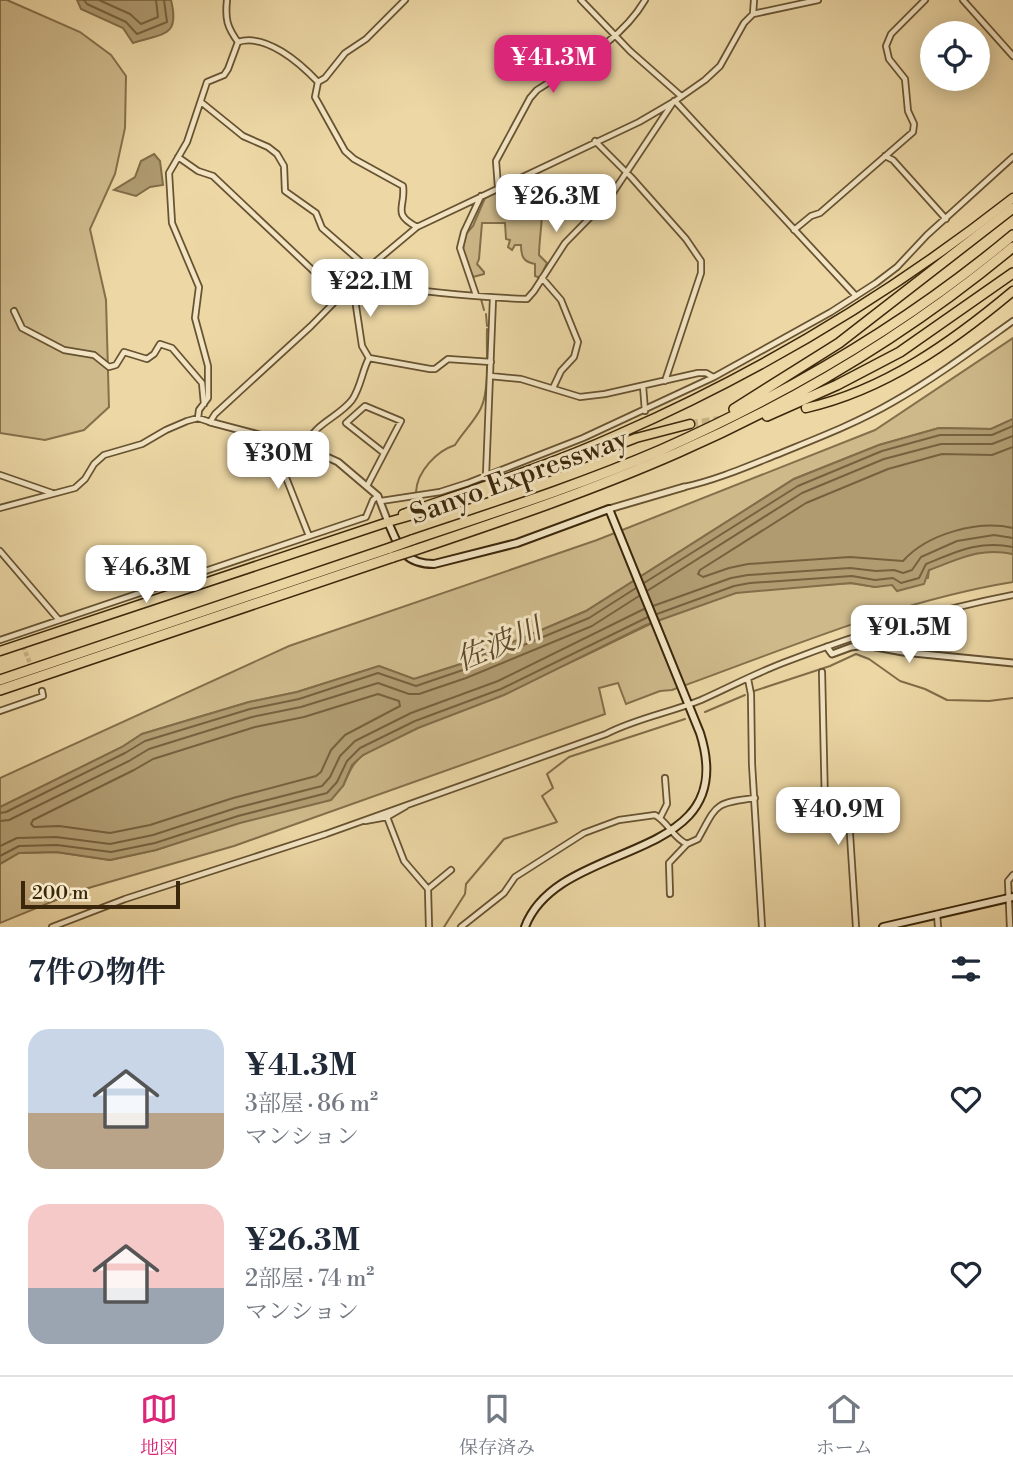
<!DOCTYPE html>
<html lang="ja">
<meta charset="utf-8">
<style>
:root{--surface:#fff;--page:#f2f2f3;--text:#1f2937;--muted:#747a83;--line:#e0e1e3;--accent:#db2777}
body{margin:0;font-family:"Libre Bodoni","Noto Serif JP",serif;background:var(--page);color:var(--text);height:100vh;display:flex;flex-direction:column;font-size:26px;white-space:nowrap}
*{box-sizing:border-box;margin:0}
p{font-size:23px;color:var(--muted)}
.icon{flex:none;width:38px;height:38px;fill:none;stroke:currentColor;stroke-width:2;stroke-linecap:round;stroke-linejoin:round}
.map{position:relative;height:927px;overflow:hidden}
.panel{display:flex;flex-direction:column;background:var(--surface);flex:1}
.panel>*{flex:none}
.buttons{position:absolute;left:920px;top:21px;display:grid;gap:14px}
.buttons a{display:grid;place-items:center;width:70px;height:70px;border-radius:50%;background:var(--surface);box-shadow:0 4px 18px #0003;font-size:35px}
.scale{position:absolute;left:21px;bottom:18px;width:159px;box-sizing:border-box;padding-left:7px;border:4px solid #3b270b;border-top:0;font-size:19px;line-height:24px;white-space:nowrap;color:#3b270b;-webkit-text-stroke:5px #f3e5c4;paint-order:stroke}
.price{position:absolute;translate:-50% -60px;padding:0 16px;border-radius:14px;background:#fff;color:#222;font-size:23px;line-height:46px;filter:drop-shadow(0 2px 4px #0008)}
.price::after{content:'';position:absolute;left:50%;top:42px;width:21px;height:16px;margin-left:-10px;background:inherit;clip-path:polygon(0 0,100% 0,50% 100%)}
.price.current{background:var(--accent);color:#fff}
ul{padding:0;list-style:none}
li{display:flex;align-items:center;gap:21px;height:175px;padding:0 28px}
li span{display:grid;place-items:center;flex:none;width:196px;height:140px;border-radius:21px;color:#555}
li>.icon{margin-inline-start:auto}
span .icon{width:84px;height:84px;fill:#fffc;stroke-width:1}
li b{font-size:30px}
h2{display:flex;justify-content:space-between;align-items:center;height:84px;padding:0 28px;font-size:30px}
.tab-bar{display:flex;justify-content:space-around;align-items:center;height:98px;border-top:2px solid var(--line);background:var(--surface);font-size:19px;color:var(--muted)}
.tab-bar a{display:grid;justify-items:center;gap:4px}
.tab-bar .current{color:var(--accent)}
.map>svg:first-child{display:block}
.green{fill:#ceb98b;stroke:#84704b;stroke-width:2}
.water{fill:#b09b71;stroke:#816d48;stroke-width:2}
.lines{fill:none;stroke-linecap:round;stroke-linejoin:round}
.shore{stroke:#76613e;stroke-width:2}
.stream{stroke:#816d48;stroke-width:2}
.minor-tunnel{stroke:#c9b486;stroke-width:4.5;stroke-dasharray:4.5 2;stroke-linecap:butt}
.trunk-tunnel{stroke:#c9b486;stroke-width:8;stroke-dasharray:8 4;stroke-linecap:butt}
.minor-casing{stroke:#675332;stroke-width:8}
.tertiary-casing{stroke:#675332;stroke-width:9}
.secondary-casing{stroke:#3b270b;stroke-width:10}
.trunk-casing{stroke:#3b270b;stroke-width:11}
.motorway-casing{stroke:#3b270b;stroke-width:12}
.minor{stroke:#f3e5c4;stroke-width:4.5}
.tertiary{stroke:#f3e5c4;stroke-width:5}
.secondary{stroke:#f3e5c4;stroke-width:6}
.trunk{stroke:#ecd7a5;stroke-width:8}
.motorway{stroke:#ecd7a5;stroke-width:9}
.motorway-bridge-casing{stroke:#3b270b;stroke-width:12;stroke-linecap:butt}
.motorway-bridge{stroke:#ecd7a5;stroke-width:9}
.labels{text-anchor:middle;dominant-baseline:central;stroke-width:6;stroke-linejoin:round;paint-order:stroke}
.street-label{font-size:28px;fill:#3b270b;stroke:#f3e5c4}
.water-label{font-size:30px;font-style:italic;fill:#5e4a2a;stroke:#f3e5c4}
</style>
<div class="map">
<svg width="1013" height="927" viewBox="0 0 1013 927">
<rect width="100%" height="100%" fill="#ecd7a5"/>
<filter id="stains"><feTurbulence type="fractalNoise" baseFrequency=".00286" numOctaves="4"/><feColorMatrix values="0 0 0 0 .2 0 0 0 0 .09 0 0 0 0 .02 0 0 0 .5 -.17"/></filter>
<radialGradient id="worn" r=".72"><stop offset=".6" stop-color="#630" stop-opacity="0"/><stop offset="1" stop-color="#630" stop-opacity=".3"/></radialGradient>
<!-- green -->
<path class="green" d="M 0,0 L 7,0 L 80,32 L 111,55 L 126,76 L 125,128 L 115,174 L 90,229 L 106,300 L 109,407 L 84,430 L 45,440 L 0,433 Z
M 500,190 C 556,190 540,211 539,255 L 547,263 L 540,278 L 535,276 L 535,264 C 523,262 521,256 521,245 L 515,245 L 512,250 L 508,247 L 510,240 L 506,239 L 505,223 L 482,223 L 479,259 L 477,264 L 484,272 L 484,274 L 473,277 L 463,250 L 465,235 L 473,226 L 485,198 Z
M 1013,338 L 1013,419 L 991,429 L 939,428 L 879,445 L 794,479 L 586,611 L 461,664 L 414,679 L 379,666 L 297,692 L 249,702 L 142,734 L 122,747 L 0,807 L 0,778 L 289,646 L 597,540 L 875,430 Z
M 995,550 L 1013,554 L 1013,582 C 896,601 784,650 672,690 L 660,691 L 626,704 L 618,683 L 599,688 L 605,714 L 234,846 L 78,891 L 0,923 L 0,864 L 19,853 L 56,852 L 110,860 L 156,850 L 343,786 C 348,775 352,763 363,755 C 373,747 389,742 401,736 C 450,711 502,692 553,670 C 618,643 680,602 750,590 L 851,583 L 875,587 L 928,578 L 929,570 L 962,556 Z"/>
<!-- water -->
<path class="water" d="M 77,0 L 171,0 C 180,37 164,33 133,43 L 123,28 L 81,9 Z
M 154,154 L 160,161 L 163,185 L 150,187 L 136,196 L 114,190 L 135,177 L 141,161 Z
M 1013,419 L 1013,554 C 979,547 960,559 929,570 L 924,584 L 897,591 L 892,585 L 875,587 L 851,583 L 736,593 L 646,625 L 504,695 L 418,728 L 363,755 L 352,765 L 343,786 L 331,800 L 240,823 L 156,850 L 110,860 L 56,852 L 19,853 L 0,864 L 0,807 L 122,747 L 142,734 L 249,702 L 297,692 L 379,666 L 414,679 L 461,664 L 586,611 L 794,479 L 879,445 L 939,428 L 991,429 Z"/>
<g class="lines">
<!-- shore -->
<path class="shore" d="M 84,0 L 87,4 L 126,22 L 137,34 L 167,22 L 164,0
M 99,0 L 130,14 L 141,24 L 158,17 L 156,0
M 1013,447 L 992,455 L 942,454 L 888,469 L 806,503 L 700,570 L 698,574 L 703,577 L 729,568 L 748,564 L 850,557 L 903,561 C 927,534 977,520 1013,528
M 644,583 L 798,486 L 882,451 L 940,435 L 992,435 L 1013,426
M 647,591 L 802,493 L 884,459 L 941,444 L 992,444 L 1013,436
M 653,606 L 731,578 L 748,575 L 850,568 L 876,571 L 894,570 L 903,573 L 912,570 L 921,557 L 957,541 L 994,535 L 1013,538
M 657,614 L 734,586 L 750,583 L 852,576 L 875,580 L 893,578 L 901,583 L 919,578 L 926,564 C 956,552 979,540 1013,547
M 378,694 L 399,701 L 400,706 L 345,735 L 331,750 L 321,772 L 316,776 L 233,798 L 150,825 L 110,833 L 59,826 L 34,827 L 31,824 L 33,820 L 134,770 L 153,759 L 255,727 L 304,717 Z
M 0,813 L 6,812 L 125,753 L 145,741 L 250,709 L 299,699 L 378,673 L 416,686 L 463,670 L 589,618 L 636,588
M 0,821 L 9,820 L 129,761 L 149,749 L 252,717 L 301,707 L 378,683 L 409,694 L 419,694 L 466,678 L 592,626 L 639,596
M 0,846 L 17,838 L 56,837 L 110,844 L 153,835 L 236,808 L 322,786 L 330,777 L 340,756 L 355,741 L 411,713 L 498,681 L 644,609
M 0,856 L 19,846 L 57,845 L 111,852 L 155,843 L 238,816 L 327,793 L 337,782 L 347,761 L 360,748 L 415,721 L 501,689 L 648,617"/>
<!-- stream -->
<path class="stream" d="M 481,299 L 484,310
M 486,314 L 487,326
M 416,492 C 417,471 437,451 455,445 C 463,432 474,422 481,408 C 490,389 486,351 487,329
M 754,691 L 830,666 L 856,654 L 869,659 L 900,681 L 925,689 L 947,700 L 989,701 L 1013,698
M 705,712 L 745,695
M 444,927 L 465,894 L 466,884 L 504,839 L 557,822 L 542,796 L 553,788 L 547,774 L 569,757 L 685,719"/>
<!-- minor-tunnel -->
<path class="minor-tunnel" d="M 18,634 L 32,668"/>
<!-- trunk-tunnel -->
<path class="trunk-tunnel" d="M 690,424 L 755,415"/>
<!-- minor casing -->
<g class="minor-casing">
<path id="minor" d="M 227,0 C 225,19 227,27 238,42
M 405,0 L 366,39 L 345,53 L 325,78 L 318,82 L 315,97 L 345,151 L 354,159 L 403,186 C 406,208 391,213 417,227
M 581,0 L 630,51 L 681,96
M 963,0 L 1013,56
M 753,14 L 754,0
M 238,42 C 266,33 300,63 318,82
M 675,101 L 856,296
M 201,102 L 243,136 L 268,147 L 277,154 L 284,166 L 285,191 L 316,213 L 322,228 L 368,268
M 595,141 L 631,177 L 686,239 L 701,261 L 701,273 L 665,381
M 885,156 L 893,160 L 946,219
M 178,157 L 198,171 L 213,176 L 341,297
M 498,187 L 496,161 L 530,98 L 537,90 C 575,65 622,40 645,0
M 794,230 L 811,216 L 820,213 L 913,132 L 914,124 L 908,111 L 905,79 L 889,59 L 886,46 L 891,34 L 925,0
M 542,278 L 561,300 L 578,342 L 574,357 L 561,371 L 553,388
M 358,280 L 363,283 C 417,291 472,297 527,299 L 534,291 L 565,243 L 610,197 L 674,101
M 353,286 L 362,346 L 369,358
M 476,295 L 460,248 L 464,232 L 481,196
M 14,311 L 22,328 L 64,350 L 94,355 L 109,367 L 116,365 L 124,352 L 147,359 L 154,354 L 160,344 L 172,348 L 202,383 L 204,404
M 369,358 L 430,369 L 435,369 L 448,359 L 491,362
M 490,376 L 521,379 L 580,397 L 605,394 L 698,373 L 706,373 L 713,377
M 643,386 L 645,411
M 198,418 L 199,410 L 208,398 L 208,366 L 195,318 L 199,287 L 172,223 L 169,173 L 187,142 L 207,82 L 224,75 L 228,69 L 238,42
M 270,437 L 309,536
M 305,447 C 314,423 338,418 352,400 C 361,387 362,371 369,358
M 0,475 L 52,493
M 486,475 L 493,298
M 367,486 L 401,421 L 365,406 L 346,423 L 384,453
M 684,487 C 716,480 746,467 776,455 C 815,439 855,424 893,402 C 935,378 974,349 1013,321
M 381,501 L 440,492 L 468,483 L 583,438 L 714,377 L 831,312 L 876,283 L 897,267 L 927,235 L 1013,157
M 0,508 L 75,488 L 85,479 L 94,464 L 104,455 L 142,444 L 166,430 L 187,421 L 198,418 L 210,422 L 215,414 L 311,326 L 368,268 L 417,227 L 639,122 L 675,101 L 705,80 L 720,66 L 744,23 L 753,14 L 818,0
M 0,551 L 59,620
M 0,640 L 366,517 L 373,500 L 378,496
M 822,672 L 825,805 L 830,814 L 845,814 L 849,819 L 856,927
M 748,679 L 751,694 L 752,764 L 762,927
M 0,711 L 43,696 L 42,691
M 387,817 L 404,861 L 428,889 L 429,927
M 660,818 L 667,804 L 665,778
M 365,821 L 387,817 L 406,806
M 428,889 L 451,870
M 670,894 L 669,863 L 687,844 L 698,839 C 717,805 713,803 755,798
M 937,914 L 938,927
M 52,927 L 125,899 L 326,834 L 606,734 C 637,718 669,713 701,700 C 730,687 758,672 788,661 C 861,633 936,610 1013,595
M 461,927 L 504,893 L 515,877 L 584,833 L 619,820 L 655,815 C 668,822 673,838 687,844
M 1010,927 L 1008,881 L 1013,875"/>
</g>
<!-- tertiary casing -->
<g class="tertiary-casing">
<path id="tertiary" d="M 210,422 L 305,447 L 338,462 L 378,496 L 388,522
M 609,509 L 684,487
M 827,647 L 832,654 L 851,647 L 865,645 L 903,652 L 1013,663"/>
</g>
<!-- secondary casing -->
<g class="secondary-casing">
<path id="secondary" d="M 388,522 C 399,547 403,564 434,564 L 517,543 L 609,509 L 700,733 C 743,867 559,836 525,927
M 883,927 L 1013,897"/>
</g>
<!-- trunk casing -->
<g class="trunk-casing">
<path id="trunk" d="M 806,408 C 885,390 952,342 1013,291
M 403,514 C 475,489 548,466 617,435 C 759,373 892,293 1013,198
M 0,651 L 388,522 L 466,500 L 542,474 L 636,438 L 690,424"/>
</g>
<!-- motorway casing -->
<g class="motorway-casing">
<path id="motorway" d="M 734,409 L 839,343 L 1013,208
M 767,416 L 837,385 L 900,352 L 1013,273
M 412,540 C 495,512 580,485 661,450 C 787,394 908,323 1013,235
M 415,550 C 504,520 593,490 679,452 C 798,400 913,330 1013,247
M 0,680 L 390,548
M 0,690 L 393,557"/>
</g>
<!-- minor -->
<use href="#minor" class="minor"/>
<!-- tertiary -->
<use href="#tertiary" class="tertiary"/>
<!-- secondary -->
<use href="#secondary" class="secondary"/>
<!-- trunk -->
<use href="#trunk" class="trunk"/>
<!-- motorway -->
<use href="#motorway" class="motorway"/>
<!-- motorway-bridge casing -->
<g class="motorway-bridge-casing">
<path id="motorway-bridge" d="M 390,548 L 412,540
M 393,557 L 415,550"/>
</g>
<!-- motorway-bridge -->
<use href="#motorway-bridge" class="motorway-bridge"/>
</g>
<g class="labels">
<!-- street labels -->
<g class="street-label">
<text transform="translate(519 477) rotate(-20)">Sanyo Expressway</text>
</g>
<!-- water labels -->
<g class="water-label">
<text transform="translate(499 645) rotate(-23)">佐波川</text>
</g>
</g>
<rect width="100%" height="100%" filter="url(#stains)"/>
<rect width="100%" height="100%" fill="url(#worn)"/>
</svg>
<div class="buttons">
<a><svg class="icon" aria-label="locate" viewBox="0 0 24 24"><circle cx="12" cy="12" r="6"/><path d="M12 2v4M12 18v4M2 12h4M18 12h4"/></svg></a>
</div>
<div class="scale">200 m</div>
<b class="price current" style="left:553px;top:95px">¥41.3M</b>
<b class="price" style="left:556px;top:234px">¥26.3M</b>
<b class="price" style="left:370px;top:319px">¥22.1M</b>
<b class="price" style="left:278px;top:491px">¥30M</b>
<b class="price" style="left:146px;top:605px">¥46.3M</b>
<b class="price" style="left:909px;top:665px">¥91.5M</b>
<b class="price" style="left:838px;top:847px">¥40.9M</b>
</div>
<section class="panel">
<h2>7件の物件<svg class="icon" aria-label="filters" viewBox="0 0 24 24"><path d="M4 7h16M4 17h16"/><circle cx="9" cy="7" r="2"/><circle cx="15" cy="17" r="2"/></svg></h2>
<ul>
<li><span style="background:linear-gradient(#c9d6e8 60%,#b9a48a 0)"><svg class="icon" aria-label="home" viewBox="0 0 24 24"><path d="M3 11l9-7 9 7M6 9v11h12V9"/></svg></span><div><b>¥41.3M</b><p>3部屋 · 86 m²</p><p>マンション</p></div><svg class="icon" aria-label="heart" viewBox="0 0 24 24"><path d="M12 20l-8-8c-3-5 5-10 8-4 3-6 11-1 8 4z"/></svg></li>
<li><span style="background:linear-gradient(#f6c9c9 60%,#9aa5b1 0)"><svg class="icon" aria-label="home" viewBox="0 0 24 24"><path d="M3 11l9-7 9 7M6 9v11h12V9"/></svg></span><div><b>¥26.3M</b><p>2部屋 · 74 m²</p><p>マンション</p></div><svg class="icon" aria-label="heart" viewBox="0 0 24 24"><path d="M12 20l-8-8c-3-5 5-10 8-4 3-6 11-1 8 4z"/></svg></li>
</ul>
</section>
<nav class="tab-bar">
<a class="current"><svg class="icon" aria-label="map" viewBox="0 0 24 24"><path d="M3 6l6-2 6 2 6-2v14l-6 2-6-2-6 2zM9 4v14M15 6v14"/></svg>地図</a>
<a><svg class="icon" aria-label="saved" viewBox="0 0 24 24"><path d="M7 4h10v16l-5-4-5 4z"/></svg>保存済み</a>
<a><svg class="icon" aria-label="home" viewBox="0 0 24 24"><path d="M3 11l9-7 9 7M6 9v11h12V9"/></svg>ホーム</a>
</nav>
